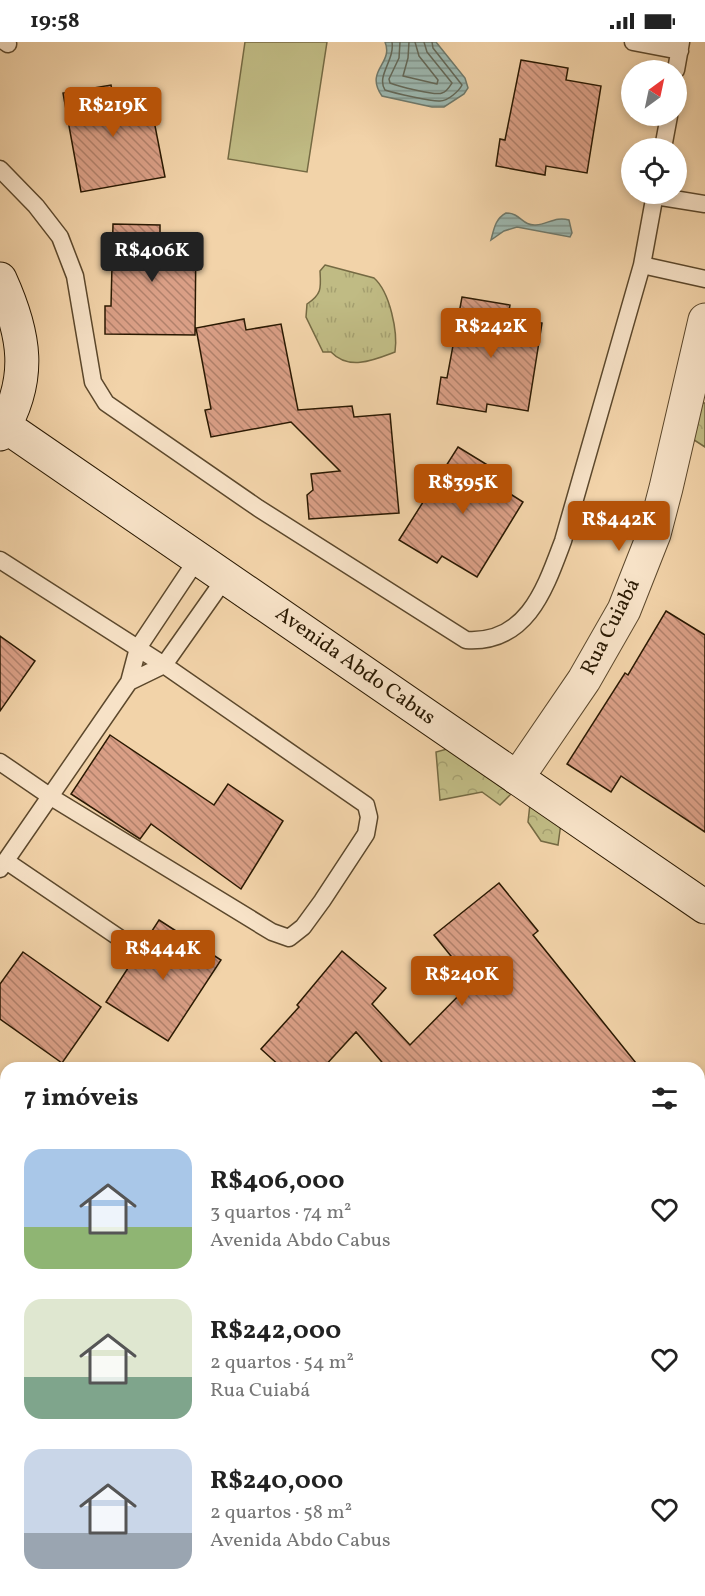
<!DOCTYPE html>
<html lang="pt">
<meta charset="utf-8">
<style>
:root{--surface:#fff;--page:#f6f6f6;--text:#222;--muted:#767676;--accent:#b45309}
body{margin:0;font-family:Vollkorn,serif;background:var(--page);color:var(--text);height:100vh;display:flex;flex-direction:column;font-size:22px;white-space:nowrap}
*{box-sizing:border-box;margin:0}
p{font-size:20px;color:var(--muted)}
.icon{flex:none;width:33px;height:33px;fill:none;stroke:currentColor;stroke-width:2;stroke-linecap:round;stroke-linejoin:round}
.map{position:relative;flex:1;overflow:hidden}
.details{position:absolute;left:0px;top:1020px;width:705px;height:534px;display:flex;flex-direction:column;background:var(--surface);border-radius:18px 18px 0 0;box-shadow:0 3px 9px #0003}
.details>*{flex:none}
.needle{width:39px;rotate:33deg}
.buttons{position:absolute;left:621px;top:18px;display:grid;gap:12px}
.buttons a{display:grid;place-items:center;width:66px;height:66px;border-radius:50%;background:var(--surface);box-shadow:0 3px 9px #0003;font-size:30px}
.price{position:absolute;translate:-50% -51px;padding:0 14px;border-radius:6px;background:var(--accent);color:#fff;font-size:20px;line-height:39px;filter:drop-shadow(0 2px 3px #0008)}
.price::after{content:'';position:absolute;left:50%;top:36px;width:18px;height:14px;margin-left:-9px;background:inherit;clip-path:polygon(0 0,100% 0,50% 100%)}
.price.selected{background:#222;color:#fff}
ul{padding:0;list-style:none}
li{display:flex;align-items:center;gap:18px;height:150px;padding:0 24px}
li span{display:grid;place-items:center;flex:none;width:168px;height:120px;border-radius:18px;color:#555}
li>.icon{margin-inline-start:auto}
span .icon{width:72px;height:72px;fill:#fffc;stroke-width:1}
li b{font-size:26px}
h2{display:flex;justify-content:space-between;align-items:center;height:72px;padding:0 24px;font-size:26px}
.status{display:flex;justify-content:space-between;align-items:center;height:42px;padding:0 30px;background:var(--surface);direction:ltr}
.status svg{height:16px;fill:currentColor}
.map>svg:first-child{display:block}
.grass{fill:url(#grass-tufts);stroke:#756a43;stroke-width:1.5}
.forest{fill:url(#forest-crowns);stroke:#756a43;stroke-width:1.5}
.pitch{fill:#c0bb84;stroke:#756a43;stroke-width:1.5}
.water{fill:url(#water-rules);stroke:#6e786a;stroke-width:1.5}
.lines{fill:none;stroke-linecap:round;stroke-linejoin:round}
.shore{stroke:#636858;stroke-width:1.5}
.building{fill:url(#building-back-hatch);stroke:#2a1902;stroke-width:1.5}
.lane-casing{stroke:#5c482c;stroke-width:19}
.street-casing{stroke:#5c482c;stroke-width:35}
.secondary-casing{stroke:#2a1902;stroke-width:35}
.lane{stroke:#f7e2c7;stroke-width:16}
.street{stroke:#f7e2c7;stroke-width:33}
.secondary{stroke:#f7e2c7;stroke-width:33}
.labels{text-anchor:middle;dominant-baseline:central;stroke-width:6;stroke-linejoin:round;paint-order:stroke}
.street-label{font-size:21px;fill:#2a1902;stroke:#f7e2c7}
</style>
<div class="status"><b>19:58</b><svg viewBox="0 0 49 12"><path d="M0 12V9h3v3zM5 12V6h3v6zM10 12V3h3v9zM15 12V0h3v12zM26 1h20v11H26zM47 4h2v5h-2z"/></svg></div>
<div class="map">
<svg width="705" height="1554" viewBox="0 0 705 1554">
<defs>
<pattern id="grass-tufts" width="24" height="20" patternUnits="userSpaceOnUse" patternTransform="scale(1.5)"><rect width="24" height="20" fill="#c0bb84"/><path d="M3 7l-1-3M5 7V3M7 7l1-3M15 17l-1-3M17 17v-4M19 17l1-3" fill="none" stroke="#a5a070"/></pattern>
<pattern id="forest-crowns" width="20" height="18" patternUnits="userSpaceOnUse" patternTransform="scale(1.5)"><rect width="20" height="18" fill="#c0bb84"/><path d="M2 6a3 3 0 1 1 6 0M12 15a3 3 0 1 1 6 0" fill="none" stroke="#a5a070"/></pattern>
<pattern id="water-rules" width="6" height="5" patternUnits="userSpaceOnUse" patternTransform="scale(1.5)"><rect width="6" height="5" fill="#9cb7af"/><path d="M0 2.5h6" fill="none" stroke="#7f948c"/></pattern>
<pattern id="building-back-hatch" width="6" height="6" patternUnits="userSpaceOnUse" patternTransform="scale(1.5)"><rect width="6" height="6" fill="#da9f86"/><path d="M-1 5l2 2M0 0l6 6M5-1l2 2" fill="none" stroke="#b1816b"/></pattern>
</defs>
<rect width="100%" height="100%" fill="#f2d3a9"/>
<filter id="stains"><feTurbulence type="fractalNoise" baseFrequency=".00333" numOctaves="4"/><feColorMatrix values="0 0 0 0 .2 0 0 0 0 .09 0 0 0 0 .02 0 0 0 .5 -.17"/></filter>
<radialGradient id="worn" r=".72"><stop offset=".6" stop-color="#630" stop-opacity="0"/><stop offset="1" stop-color="#630" stop-opacity=".3"/></radialGradient>
<!-- grass -->
<path class="grass" d="M 325,223 L 374,236 C 390,250 398,290 395,310 C 374,318 349,329 331,310 L 323,310 L 306,275 L 307,262 C 322,252 321,246 320,229 Z"/>
<!-- forest -->
<path class="forest" d="M 686,361 L 705,361 L 705,405 L 671,383 Z
M 476,699 L 515,748 L 500,763 L 482,750 L 440,758 L 436,710 Z
M 530,762 L 561,781 L 558,803 L 541,799 L 528,780 Z"/>
<!-- pitch -->
<path class="pitch" d="M 245,0 L 327,0 L 307,130 L 228,117 Z"/>
<!-- water -->
<path class="water" d="M 385,0 L 436,0 L 465,36 L 468,46 L 464,52 L 444,65 L 432,65 L 382,54 C 364,28 394,22 385,0 Z
M 506,171 C 521,171 522,184 536,183 C 548,182 556,174 569,178 L 572,191 L 570,195 L 517,185 L 504,189 L 491,198 C 494,187 495,177 506,171 Z"/>
<g class="lines">
<!-- shore -->
<path class="shore" d="M 392,0 C 395,18 376,34 385,48 C 394,51 433,60 440,59 C 448,59 459,49 462,43 L 433,6 L 432,0
M 400,0 L 399,16 L 389,37 L 390,41 C 397,44 436,54 442,51 C 447,50 450,44 452,41 L 427,10 L 424,0
M 409,0 L 408,16 L 403,34 L 437,42 L 438,38 L 419,14 L 415,0"/>
</g>
<!-- building -->
<path class="building" d="M 521,18 L 568,26 L 566,38 L 601,44 L 587,131 L 546,124 L 545,133 L 496,124 L 500,97 L 505,98 Z
M 111,43 L 113,54 L 148,48 L 165,135 L 81,150 L 63,51 Z
M 113,182 L 160,183 L 160,195 L 196,195 L 195,293 L 105,292 L 105,264 L 111,264 Z
M 462,255 L 510,263 L 508,275 L 542,281 L 528,369 L 487,362 L 486,370 L 437,362 L 441,335 L 447,336 Z
M 244,277 L 246,288 L 281,282 L 298,368 L 352,364 L 354,375 L 390,372 L 399,471 L 309,477 L 307,453 L 313,448 L 311,432 L 340,429 L 291,380 L 211,395 L 205,368 L 211,367 L 196,286 Z
M 458,405 L 499,430 L 493,441 L 523,460 L 477,535 L 442,514 L 437,521 L 399,498 Z
M 666,569 L 705,593 L 705,790 L 621,734 L 611,750 L 567,722 L 625,631 L 628,633 Z
M 0,594 L 35,619 L 0,669 Z
M 110,693 L 214,763 L 228,742 L 283,779 L 241,847 L 151,782 L 140,797 L 71,752 Z
M 499,841 L 538,889 L 533,893 L 640,1026 L 387,1026 L 356,990 L 323,1026 L 282,1026 L 261,1007 L 299,965 L 297,963 L 342,909 L 386,946 L 372,962 L 410,1003 L 472,940 L 434,893 Z
M 159,878 L 221,918 L 168,999 L 106,960 Z
M 23,910 L 101,965 L 62,1021 L 0,977 L 0,942 Z"/>
<g class="lines">
<!-- lane casing -->
<g class="lane-casing">
<path id="lane" d="M 5,0 L 8,2
M 633,0 L 680,9
M 676,28 L 681,0
M 663,106 L 669,74
M 0,127 L 36,164 L 60,195 L 75,234 L 93,340 L 106,361 L 258,466 L 466,598 C 527,602 545,547 563,499 L 642,223 L 655,152
M 655,154 L 705,162
M 642,223 L 705,237
M 0,518 L 164,623 L 366,763 L 369,775 L 366,792 L 322,859 L 303,885 L 289,896 L 272,890 L 51,755 L 0,720
M 129,640 L 164,623 L 226,535
M 6,819 L 124,899
M 0,827 L 129,640 L 138,606 L 198,516"/>
</g>
<!-- street casing -->
<g class="street-casing">
<path id="street" d="M 517,736 L 584,638 L 624,568 L 654,492 L 666,446 L 705,278
M 699,1101 L 705,1095
M 226,1554 L 231,1548"/>
</g>
<!-- secondary casing -->
<g class="secondary-casing">
<path id="secondary" d="M 0,237 C 25,292 33,337 0,392
M 5,384 L 705,865"/>
</g>
<!-- lane -->
<use href="#lane" class="lane"/>
<!-- street -->
<use href="#street" class="street"/>
<!-- secondary -->
<use href="#secondary" class="secondary"/>
</g>
<g class="labels">
<!-- street labels -->
<g class="street-label">
<text transform="translate(611 585) rotate(-63)">Rua Cuiabá</text>
<text transform="translate(355 624) rotate(35)">Avenida Abdo Cabus</text>
</g>
</g>
<rect width="100%" height="100%" filter="url(#stains)"/>
<rect width="100%" height="100%" fill="url(#worn)"/>
</svg>
<div class="buttons">
<a><svg class="needle" viewBox="-14 -14 28 28"><path d="M0-13l5 13h-10z" fill="#e53935"/><path d="M0 13l5-13h-10z" fill="#767676"/></svg></a>
<a><svg class="icon" aria-label="locate" viewBox="0 0 24 24"><circle cx="12" cy="12" r="6"/><path d="M12 2v4M12 18v4M2 12h4M18 12h4"/></svg></a>
</div>
<b class="price" style="left:113px;top:96px">R$219K</b>
<b class="price selected" style="left:152px;top:241px">R$406K</b>
<b class="price" style="left:491px;top:317px">R$242K</b>
<b class="price" style="left:463px;top:473px">R$395K</b>
<b class="price" style="left:619px;top:510px">R$442K</b>
<b class="price" style="left:163px;top:939px">R$444K</b>
<b class="price" style="left:462px;top:965px">R$240K</b>
<section class="details">
<h2>7 imóveis<svg class="icon" aria-label="filters" viewBox="0 0 24 24"><path d="M4 7h16M4 17h16"/><circle cx="9" cy="7" r="2"/><circle cx="15" cy="17" r="2"/></svg></h2>
<ul>
<li><span style="background:linear-gradient(#a9c7e8 65%,#8fb573 0)"><svg class="icon" aria-label="home" viewBox="0 0 24 24"><path d="M3 11l9-7 9 7M6 9v11h12V9"/></svg></span><div><b>R$406,000</b><p>3 quartos · 74 m²</p><p>Avenida Abdo Cabus</p></div><svg class="icon" aria-label="heart" viewBox="0 0 24 24"><path d="M12 20l-8-8c-3-5 5-10 8-4 3-6 11-1 8 4z"/></svg></li>
<li><span style="background:linear-gradient(#dfe7d0 65%,#7fa58c 0)"><svg class="icon" aria-label="home" viewBox="0 0 24 24"><path d="M3 11l9-7 9 7M6 9v11h12V9"/></svg></span><div><b>R$242,000</b><p>2 quartos · 54 m²</p><p>Rua Cuiabá</p></div><svg class="icon" aria-label="heart" viewBox="0 0 24 24"><path d="M12 20l-8-8c-3-5 5-10 8-4 3-6 11-1 8 4z"/></svg></li>
<li><span style="background:linear-gradient(#c9d6e8 70%,#9aa5b1 0)"><svg class="icon" aria-label="home" viewBox="0 0 24 24"><path d="M3 11l9-7 9 7M6 9v11h12V9"/></svg></span><div><b>R$240,000</b><p>2 quartos · 58 m²</p><p>Avenida Abdo Cabus</p></div><svg class="icon" aria-label="heart" viewBox="0 0 24 24"><path d="M12 20l-8-8c-3-5 5-10 8-4 3-6 11-1 8 4z"/></svg></li>
</ul>
</section>
</div>
